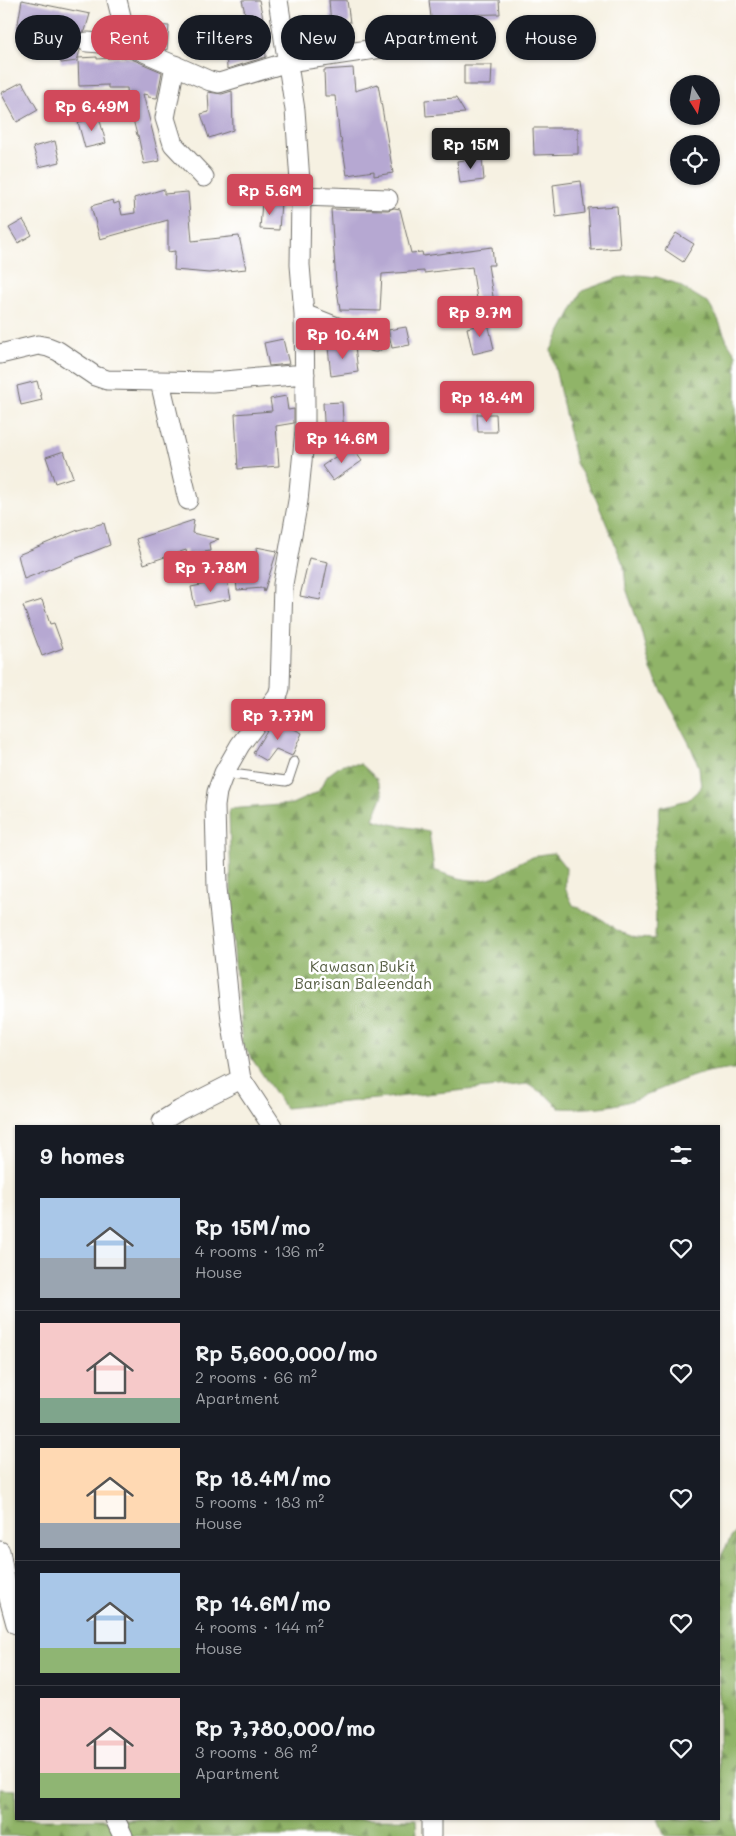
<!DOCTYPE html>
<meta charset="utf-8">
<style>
:root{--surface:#171b24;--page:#20242c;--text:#f1f3f6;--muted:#9ea1a6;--line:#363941;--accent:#d1495b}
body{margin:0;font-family:Mali,sans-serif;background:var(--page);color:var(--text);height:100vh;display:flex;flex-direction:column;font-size:19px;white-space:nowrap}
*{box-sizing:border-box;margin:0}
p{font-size:16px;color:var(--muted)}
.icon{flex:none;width:28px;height:28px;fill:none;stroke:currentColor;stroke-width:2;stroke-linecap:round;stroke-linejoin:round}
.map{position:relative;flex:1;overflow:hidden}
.details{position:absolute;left:15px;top:1125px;width:705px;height:695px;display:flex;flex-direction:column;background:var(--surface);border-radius:0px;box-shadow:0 1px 4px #0004}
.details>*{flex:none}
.hud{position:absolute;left:15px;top:15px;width:706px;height:45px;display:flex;gap:10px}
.needle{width:32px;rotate:169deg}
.tools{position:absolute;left:670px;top:75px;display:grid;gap:10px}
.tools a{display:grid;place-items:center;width:50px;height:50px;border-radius:50%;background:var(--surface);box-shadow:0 1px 4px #0004;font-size:25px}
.price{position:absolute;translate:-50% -42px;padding:0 11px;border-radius:5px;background:var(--accent);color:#fff;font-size:16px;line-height:32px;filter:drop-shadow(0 1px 2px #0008)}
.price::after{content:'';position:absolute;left:50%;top:30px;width:15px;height:11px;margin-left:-8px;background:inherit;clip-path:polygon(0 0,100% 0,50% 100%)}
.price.active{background:#222;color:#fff}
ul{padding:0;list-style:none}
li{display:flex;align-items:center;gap:15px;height:125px;padding:0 25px}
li+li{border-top:1px solid var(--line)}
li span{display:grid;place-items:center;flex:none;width:140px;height:100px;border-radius:0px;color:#555}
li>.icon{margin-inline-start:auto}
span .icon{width:60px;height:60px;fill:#fffc;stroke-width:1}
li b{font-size:21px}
h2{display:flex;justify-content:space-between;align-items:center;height:60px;padding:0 25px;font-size:21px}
.chip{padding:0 18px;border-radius:22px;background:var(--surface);box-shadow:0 1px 4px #0004;font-size:18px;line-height:45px}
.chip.active{background:var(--accent);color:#fff}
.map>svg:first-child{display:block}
.forest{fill:url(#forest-firs);stroke:#5e704a}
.building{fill:#b6a8d2}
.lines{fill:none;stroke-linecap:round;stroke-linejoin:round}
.service-casing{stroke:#72706b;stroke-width:11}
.minor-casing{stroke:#72706b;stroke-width:21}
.service{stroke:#fff;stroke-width:9}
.minor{stroke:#fff;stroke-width:19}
.labels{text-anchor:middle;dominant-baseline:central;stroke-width:5;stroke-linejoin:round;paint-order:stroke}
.park-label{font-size:15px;fill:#555d42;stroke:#fff}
</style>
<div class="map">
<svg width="736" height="1836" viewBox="0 0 736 1836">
<defs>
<pattern id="forest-firs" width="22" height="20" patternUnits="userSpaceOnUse" patternTransform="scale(1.25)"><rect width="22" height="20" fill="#90b468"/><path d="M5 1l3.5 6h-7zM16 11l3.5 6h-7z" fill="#769356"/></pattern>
</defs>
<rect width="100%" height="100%" fill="#fff"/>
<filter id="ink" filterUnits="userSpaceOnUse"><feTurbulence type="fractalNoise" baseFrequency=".02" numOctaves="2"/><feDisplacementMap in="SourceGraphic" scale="10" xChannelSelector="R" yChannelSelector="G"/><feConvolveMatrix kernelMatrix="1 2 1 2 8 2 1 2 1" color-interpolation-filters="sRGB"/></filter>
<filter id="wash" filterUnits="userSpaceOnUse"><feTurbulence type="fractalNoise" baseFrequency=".0096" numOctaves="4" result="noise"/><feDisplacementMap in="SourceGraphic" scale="20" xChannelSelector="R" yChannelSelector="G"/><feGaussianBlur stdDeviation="1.12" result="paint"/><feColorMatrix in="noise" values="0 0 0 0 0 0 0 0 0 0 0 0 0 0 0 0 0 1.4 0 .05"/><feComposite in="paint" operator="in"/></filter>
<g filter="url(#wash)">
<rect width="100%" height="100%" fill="#f6f1e2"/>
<!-- forest -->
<path class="forest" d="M 638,275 L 657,277 L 675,283 L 708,303 L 718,319 L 727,341 L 736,355 L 736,1069 C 700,1068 669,1087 636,1099 C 612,1108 584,1109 559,1108 L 546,1095 L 527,1084 L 285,1108 L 242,1044 L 232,928 L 229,809 L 292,804 L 318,792 L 328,775 L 343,764 L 361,764 L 376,778 L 383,795 L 373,819 L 390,824 L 429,831 L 434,870 C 453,877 473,884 492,878 C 499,876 506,870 513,866 C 526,858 538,854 554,853 L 566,868 L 565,888 L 573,905 L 603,920 L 618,931 L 636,938 L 655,939 L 656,911 L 652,891 L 650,868 L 658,826 L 660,807 L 688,800 L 701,788 L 699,767 L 691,747 L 651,670 L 641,631 L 626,588 L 624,566 L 596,499 L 576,463 L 551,350 L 582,291 L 618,278 Z
M 736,1532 L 736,1836 L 665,1836 L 658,1819 L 719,1819 L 719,1560 L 730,1539 Z
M 0,1789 L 16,1790 L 16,1819 L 416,1819 L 417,1836 L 0,1836 Z"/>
<g id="blocks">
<!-- building -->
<path class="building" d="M 22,0 L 90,14 L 85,31 L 78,35 L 76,41 L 77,46 L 80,50 L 77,61 L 61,63 L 57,37 L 17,29 Z
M 242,0 L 259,0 L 263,18 L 266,57 L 227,69 L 226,47 L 252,45 Z
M 329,0 L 347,0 L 350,23 L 331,25 Z
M 429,0 L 499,0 L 500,14 L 466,15 L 472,47 L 435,52 Z
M 152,25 L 169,26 L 167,50 L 151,43 Z
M 97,57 L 97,59 L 127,57 L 162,72 L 157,98 L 148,97 L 148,95 L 143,94 L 160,161 L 144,164 L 138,135 L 137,135 L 128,100 L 127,88 L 108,88 L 108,85 L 79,86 L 78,58 Z
M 464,65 L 492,65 L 491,85 L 464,85 Z
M 353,68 L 355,91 L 378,84 L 393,173 L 374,176 L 374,171 L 347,175 L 341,138 L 340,139 L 335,96 L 325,96 L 324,70 Z
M 22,82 L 38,110 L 17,122 L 1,93 Z
M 232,91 L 233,130 L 209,138 L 201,114 L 209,112 L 208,92 L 222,94 Z
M 456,98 L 465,113 L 426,116 L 425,100 Z
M 99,117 L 106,143 L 85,148 L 78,122 Z
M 533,128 L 578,128 L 578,154 L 534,155 Z
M 55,141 L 60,162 L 39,167 L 33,147 Z
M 482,158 L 484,180 L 460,183 L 457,161 Z
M 581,181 L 585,213 L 556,217 L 553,185 Z
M 164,189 L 164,194 L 188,192 L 192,241 L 239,236 L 246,269 L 209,273 L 174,270 L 175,251 L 168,252 L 168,220 L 100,239 L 91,206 L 113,200 L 114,204 L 119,202 L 122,215 L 135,213 L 134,198 Z
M 262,201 L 281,202 L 279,230 L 260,229 Z
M 617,206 L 620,248 L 591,250 L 588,208 Z
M 394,208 L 400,209 L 411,253 L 422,252 L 423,256 L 492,247 L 494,265 L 488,265 L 495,309 L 479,312 L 472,267 L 424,273 L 424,271 L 382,274 L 380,311 L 340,310 L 336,283 L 331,209 L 388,210 Z
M 23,220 L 32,235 L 18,243 L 9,228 Z
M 676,233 L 694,244 L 683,262 L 665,250 Z
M 488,323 L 494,349 L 473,354 L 467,328 Z
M 406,327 L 410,345 L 392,348 L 388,330 Z
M 283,339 L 289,364 L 269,366 L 264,343 Z
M 349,344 L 355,346 L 358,372 L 331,376 L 328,347 Z
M 37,381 L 42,400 L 21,405 L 17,386 Z
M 286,396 L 288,410 L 294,409 L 294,423 L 276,426 L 279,466 L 238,469 L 235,414 L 272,411 L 270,399 Z
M 342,402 L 344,436 L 325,438 L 323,403 Z
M 477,414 L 496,414 L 497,432 L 478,432 Z
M 351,446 L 362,461 L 333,481 L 322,466 Z
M 64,451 L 73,477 L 55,483 L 46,457 Z
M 194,520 L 192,533 L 219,539 L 209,543 L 210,551 L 187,555 L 186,550 L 144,564 L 136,539 Z
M 104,523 L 110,545 L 24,579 L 18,555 L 78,530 Z
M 256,547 L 277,551 L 264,592 L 263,588 L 237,590 L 234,557 L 257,555 Z
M 309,558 L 328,562 L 320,600 L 300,596 Z
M 227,580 L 231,599 L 195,606 L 191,587 Z
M 42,600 L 50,624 L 54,623 L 63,648 L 42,656 L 23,606 Z
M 274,719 L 302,733 L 292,756 L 276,749 L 267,761 L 253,753 Z"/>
</g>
</g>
<g filter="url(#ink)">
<use href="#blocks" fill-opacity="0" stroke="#72706b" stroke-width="1"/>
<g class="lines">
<!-- service casing -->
<g class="service-casing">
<path id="service" d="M 224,773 L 286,781 L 288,780 L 294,762"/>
</g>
<!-- minor casing -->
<g class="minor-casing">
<path id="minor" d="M 117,0 L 128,45 L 210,81 L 219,83 L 288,62 L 422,42
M 87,42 L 128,45
M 175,65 L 165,118 L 173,144 L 204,177
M 301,196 L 388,199
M 304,314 L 375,342
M 0,354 L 38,345 L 48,347 L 58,351 L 95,376 L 107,380 L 212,382 L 305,374
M 160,382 L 188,500
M 162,1121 L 180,1110 L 241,1079
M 272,1126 L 241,1079 L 231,1020 L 217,888 L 215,806 L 217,792 L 224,773 L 240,745 L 278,695 L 280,688 L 283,584 L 298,501 L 305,431 L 305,404 L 304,314 L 300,265 L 301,196 L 295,110 L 278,0
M 0,1551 L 7,1591 L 16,1624
M 115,1819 L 123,1836
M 431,1819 L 431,1836"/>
</g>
<!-- service -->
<use href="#service" class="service"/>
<!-- minor -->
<use href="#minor" class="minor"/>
</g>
</g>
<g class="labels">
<!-- park labels -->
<g class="park-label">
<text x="363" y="966">Kawasan Bukit<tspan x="363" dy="17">Barisan Baleendah</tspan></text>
</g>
</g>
</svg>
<div class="tools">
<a><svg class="needle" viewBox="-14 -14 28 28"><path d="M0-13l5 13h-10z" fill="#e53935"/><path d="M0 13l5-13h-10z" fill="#9ea1a6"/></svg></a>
<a><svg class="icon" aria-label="locate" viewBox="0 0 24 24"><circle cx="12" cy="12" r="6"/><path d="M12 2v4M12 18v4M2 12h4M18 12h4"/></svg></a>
</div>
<b class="price" style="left:92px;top:132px">Rp 6.49M</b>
<b class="price active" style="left:471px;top:170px">Rp 15M</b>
<b class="price" style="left:270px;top:216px">Rp 5.6M</b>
<b class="price" style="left:480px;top:338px">Rp 9.7M</b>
<b class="price" style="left:343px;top:360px">Rp 10.4M</b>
<b class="price" style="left:487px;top:423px">Rp 18.4M</b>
<b class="price" style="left:342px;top:464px">Rp 14.6M</b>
<b class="price" style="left:211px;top:593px">Rp 7.78M</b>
<b class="price" style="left:278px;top:741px">Rp 7.77M</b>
<div class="hud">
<a class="chip">Buy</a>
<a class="chip active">Rent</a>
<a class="chip">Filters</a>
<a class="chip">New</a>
<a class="chip">Apartment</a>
<a class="chip">House</a>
</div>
<section class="details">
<h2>9 homes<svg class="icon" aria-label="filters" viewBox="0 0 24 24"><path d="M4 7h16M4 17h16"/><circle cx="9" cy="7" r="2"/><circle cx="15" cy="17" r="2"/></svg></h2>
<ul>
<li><span style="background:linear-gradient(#a9c7e8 60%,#9aa5b1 0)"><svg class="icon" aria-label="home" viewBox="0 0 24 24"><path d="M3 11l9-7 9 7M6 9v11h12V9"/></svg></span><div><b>Rp 15M/mo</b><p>4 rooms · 136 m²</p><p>House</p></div><svg class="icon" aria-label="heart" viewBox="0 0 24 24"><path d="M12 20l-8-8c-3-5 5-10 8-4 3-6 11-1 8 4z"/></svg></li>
<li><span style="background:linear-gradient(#f6c9c9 75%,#7fa58c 0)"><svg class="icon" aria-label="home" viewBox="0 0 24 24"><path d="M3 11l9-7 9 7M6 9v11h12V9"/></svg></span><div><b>Rp 5,600,000/mo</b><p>2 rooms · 66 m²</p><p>Apartment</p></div><svg class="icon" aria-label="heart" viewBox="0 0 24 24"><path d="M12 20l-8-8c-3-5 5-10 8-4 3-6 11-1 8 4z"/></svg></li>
<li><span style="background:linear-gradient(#ffd9b3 75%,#9aa5b1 0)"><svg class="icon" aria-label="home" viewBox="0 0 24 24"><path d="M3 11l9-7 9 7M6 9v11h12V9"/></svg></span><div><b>Rp 18.4M/mo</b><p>5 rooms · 183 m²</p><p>House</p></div><svg class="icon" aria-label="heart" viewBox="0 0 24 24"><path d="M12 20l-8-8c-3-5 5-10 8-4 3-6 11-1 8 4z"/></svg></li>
<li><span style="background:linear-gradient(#a9c7e8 75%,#8fb573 0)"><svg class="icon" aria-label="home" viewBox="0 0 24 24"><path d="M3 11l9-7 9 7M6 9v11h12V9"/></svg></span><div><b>Rp 14.6M/mo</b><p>4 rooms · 144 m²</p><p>House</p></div><svg class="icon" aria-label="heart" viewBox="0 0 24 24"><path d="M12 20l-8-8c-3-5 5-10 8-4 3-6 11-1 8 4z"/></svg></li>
<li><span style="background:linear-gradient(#f6c9c9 75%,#8fb573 0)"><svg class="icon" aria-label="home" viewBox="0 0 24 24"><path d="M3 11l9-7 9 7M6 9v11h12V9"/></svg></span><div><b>Rp 7,780,000/mo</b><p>3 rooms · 86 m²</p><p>Apartment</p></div><svg class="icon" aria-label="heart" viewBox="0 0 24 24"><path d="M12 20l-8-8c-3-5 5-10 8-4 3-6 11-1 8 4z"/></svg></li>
</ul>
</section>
</div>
